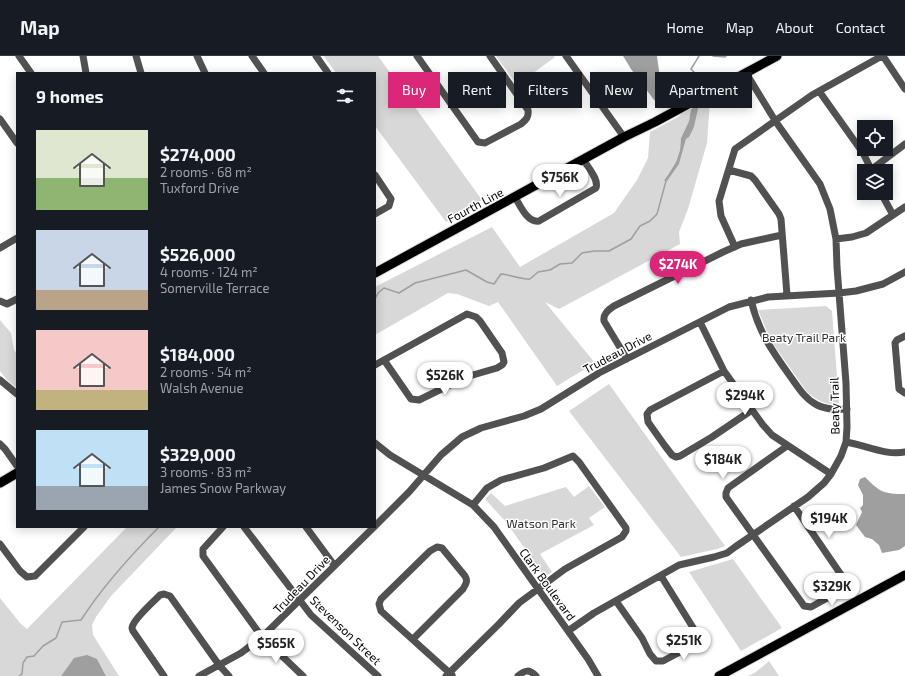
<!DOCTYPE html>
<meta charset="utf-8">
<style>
:root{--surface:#171b24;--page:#242831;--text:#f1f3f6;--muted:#9ea1a6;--line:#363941;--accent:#db2777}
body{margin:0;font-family:"Exo 2",sans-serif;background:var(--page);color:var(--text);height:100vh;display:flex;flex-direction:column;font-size:15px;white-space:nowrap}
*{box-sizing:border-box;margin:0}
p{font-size:13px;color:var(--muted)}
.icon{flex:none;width:22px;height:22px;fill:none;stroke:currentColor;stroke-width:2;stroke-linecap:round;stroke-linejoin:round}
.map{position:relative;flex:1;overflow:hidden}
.details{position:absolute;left:16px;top:16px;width:360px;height:456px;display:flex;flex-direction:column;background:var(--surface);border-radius:0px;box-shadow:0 2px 10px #0003}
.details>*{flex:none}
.banner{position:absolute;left:388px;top:16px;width:380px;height:36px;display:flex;gap:8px}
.tools{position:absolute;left:857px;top:64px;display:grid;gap:8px}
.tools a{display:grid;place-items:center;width:36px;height:36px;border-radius:0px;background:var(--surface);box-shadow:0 2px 10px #0003;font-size:20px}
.price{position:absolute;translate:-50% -34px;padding:0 9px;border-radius:14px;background:#fff;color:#222;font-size:13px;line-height:26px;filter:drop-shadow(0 1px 2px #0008)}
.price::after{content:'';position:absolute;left:50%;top:24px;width:12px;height:9px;margin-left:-6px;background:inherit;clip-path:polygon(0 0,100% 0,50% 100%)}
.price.current{background:var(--accent);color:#fff}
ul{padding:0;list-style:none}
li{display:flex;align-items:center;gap:12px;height:100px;padding:0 20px}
li span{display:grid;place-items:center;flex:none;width:112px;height:80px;border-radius:0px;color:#555}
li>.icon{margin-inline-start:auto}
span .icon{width:48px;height:48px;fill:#fffc;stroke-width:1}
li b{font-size:17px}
h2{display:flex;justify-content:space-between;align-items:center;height:48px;padding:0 20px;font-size:17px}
.chip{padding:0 14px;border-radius:0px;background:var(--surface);box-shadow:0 2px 10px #0003;font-size:14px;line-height:36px}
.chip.current{background:var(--accent);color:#fff}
header{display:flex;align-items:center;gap:24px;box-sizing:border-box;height:56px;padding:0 20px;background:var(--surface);border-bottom:1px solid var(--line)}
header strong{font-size:19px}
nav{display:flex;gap:22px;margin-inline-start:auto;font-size:14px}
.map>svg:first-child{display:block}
.green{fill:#d8d8d8}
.water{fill:#9f9f9f}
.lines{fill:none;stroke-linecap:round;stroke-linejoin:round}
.stream{stroke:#9f9f9f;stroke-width:1.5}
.major-casing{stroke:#dbdbdb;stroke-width:11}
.minor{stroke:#515151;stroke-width:7}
.major{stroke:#000;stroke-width:9}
.labels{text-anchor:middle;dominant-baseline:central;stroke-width:3;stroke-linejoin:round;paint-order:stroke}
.street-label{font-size:12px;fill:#000;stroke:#fff}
.park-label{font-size:12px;fill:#2f2f2f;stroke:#fff}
</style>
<header>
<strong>Map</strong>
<nav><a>Home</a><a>Map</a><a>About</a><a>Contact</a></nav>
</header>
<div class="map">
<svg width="905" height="620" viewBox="0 0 905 620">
<rect width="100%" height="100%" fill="#fff"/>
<!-- green -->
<path class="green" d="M 324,0 L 378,0 L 482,144 L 446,166 L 375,70 L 375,17 L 336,17 Z
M 496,0 L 554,0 L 555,1 L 517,29 Z
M 710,44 L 707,87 L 688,153 L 679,176 L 680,188 L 559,253 L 545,246 L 595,307 L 557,330 L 498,246 L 489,250 L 457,238 L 448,237 L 375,279 L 375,231 L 492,171 L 520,211 L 614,157 L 637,124 L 648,102 L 650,76 L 678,61 L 683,56 L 691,53 L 689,65 L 681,82 L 680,94 L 676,106 L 666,121 L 679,108 L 686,83 L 694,71 L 699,49 Z
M 826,250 L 832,255 L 839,346 L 836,349 C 824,348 816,344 807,336 L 771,285 L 758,254 Z
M 0,264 L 11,277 L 14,294 L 17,298 L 17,332 L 7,324 L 0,315 Z
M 609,328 L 725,490 L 717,493 L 681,501 L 569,355 Z
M 589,430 L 605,451 L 589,462 L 594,469 L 540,498 L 552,516 L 545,521 L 506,466 L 485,443 L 491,437 L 505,450 L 566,431 L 574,441 Z
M 127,471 L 177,471 L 111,540 L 96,561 L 92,569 L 93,579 L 119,620 L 106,620 L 97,603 L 74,602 L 61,620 L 0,620 L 0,542 L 20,567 L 27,573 Z
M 733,503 L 782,572 L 741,595 L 689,516 Z
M 769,605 L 779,620 L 748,620 L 756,616 Z"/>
<!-- water -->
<path class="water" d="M 623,0 L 657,0 C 658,10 664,37 659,45 L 654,44 L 631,13 Z
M 699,49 L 694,71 L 689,81 L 686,83 L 679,108 L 667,125 L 664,125 L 676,106 L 680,94 L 681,82 L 689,65 L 691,53 Z
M 865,421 C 880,436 883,438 905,438 L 905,490 L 899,494 L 882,497 L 879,489 L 872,483 L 865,481 L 856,469 L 862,456 L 860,452 L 863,449 L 863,439 L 858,429 L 860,423 Z
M 87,599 L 97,603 L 106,620 L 61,620 L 74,602 Z"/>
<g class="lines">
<!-- stream -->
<path class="stream" d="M 699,0 L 691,13 L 700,22 L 701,32
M 713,0 L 725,1 L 726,0
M 375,243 L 378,237 L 384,232 L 399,237 L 415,227 L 466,214 L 487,226 L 494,228 L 501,218 C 511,219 520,223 530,223 L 538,216 L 550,214 L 560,208 L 572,207 L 582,197 L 594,195 L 609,195 L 631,183 L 640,170 L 650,165 L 657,158 L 666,125
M 19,620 L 22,618 L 23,607 L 27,601 L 34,600 L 43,590 L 56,582 L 62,566 L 81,564 C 103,530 130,500 159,471"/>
<!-- major casing -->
<g class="major-casing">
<path id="major" d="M 375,217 L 624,81 L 655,66 L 777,0
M 0,427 L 17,417
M 719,620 L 905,519"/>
</g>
<!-- minor -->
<path class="minor" d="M 19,0 L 31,17
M 83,0 L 86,17
M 136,0 L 141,17
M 197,0 L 205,17
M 252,0 L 264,17
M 316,0 L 328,17
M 417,0 L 473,79 L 478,86 L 485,87 L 521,68 C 526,64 529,61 528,54 L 490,0
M 566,0 L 624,81
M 883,0 L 905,33
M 819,35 L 863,97 L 872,115
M 0,63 L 17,87
M 872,113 L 905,88
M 729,114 L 751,120 L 755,124 L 779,158 L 781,163 L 787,239
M 375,119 L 391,143 L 389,150 L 375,158
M 881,137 L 893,159
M 515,141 C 520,149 527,167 539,165 L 596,132 C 599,123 588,112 584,104
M 836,183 L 852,181 L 866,177 L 905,151
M 735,191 L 721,160 L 719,145 L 735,93 L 812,39 L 882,0
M 0,192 L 17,182
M 751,244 C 758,275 772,295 790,320 C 798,331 805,343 817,349 C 827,354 837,354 847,353
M 0,245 L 7,248 L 17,243
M 700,266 L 724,315 L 763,369 L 772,379 L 831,418
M 905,280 L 897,284 L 895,287 L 899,333 L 905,337
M 627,303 L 604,265 C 603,258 608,254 614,250 L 723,196 L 741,188 L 782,179
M 375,309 L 467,258 L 476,261 L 480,265 L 502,297 L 504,306 L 502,309 L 497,312 L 466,321 L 419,344 L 411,343 L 384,304
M 724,315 L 650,354 L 647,358 L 648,366 L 665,390 L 672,399 L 676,401 L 680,400 L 712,381 L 752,354
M 0,324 L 17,338
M 846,386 C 865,389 886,400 905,396
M 375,387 L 390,399 L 473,449 L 494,471 L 588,603 L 598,620
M 0,388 L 5,393 L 17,410
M 787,390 L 728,432 L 726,437 L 726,441 L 802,547 L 804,550 L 811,551 L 840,535 L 844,532 L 846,526 L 794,450
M 375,470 L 409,436 L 441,399 L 462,381 L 481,372 L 524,360 L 541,353 L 599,317 L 729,251 L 768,241 L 839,237 L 856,235 L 883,228 L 905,216
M 223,471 L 203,493 L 203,500 L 262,581 L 303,620
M 244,471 L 311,559 L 378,620
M 306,471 L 334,509
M 0,488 L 20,515 L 27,521 L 35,520 L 84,471
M 616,545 L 642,582 L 650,598 L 656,605 L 663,605 L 693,589 L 698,582 L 697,578 L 661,520
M 568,575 L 594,557 L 679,509 L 714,501 L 727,497 L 735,491 L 808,441 L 824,427 L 831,418 L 841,400 L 846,386 L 847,371 L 846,327 L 837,211 L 836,183 L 830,153 L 820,128 L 776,66 L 746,17
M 413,583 L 463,533 C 466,528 468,525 465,520 L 442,492 L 437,491 L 430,495 L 381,543 L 379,548 L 381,555 L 452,619
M 164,620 L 133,575 C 132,572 131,572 133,569 C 136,561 153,546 160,539 L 164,538 L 170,540 L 219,609 L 229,620
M 199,620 L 241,597 L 262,581 L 374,471
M 446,620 L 499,568 L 519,547 L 565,513 L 622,481 L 626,475 L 626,472 L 579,406 L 573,400 L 544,412 L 501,424 L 487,432 L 473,449
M 518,620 C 525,614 529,613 536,620"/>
<!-- major -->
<use href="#major" class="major"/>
</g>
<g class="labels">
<!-- street labels -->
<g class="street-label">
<text transform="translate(475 149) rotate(-28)">Fourth Line</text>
<text transform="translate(617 296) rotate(-28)">Trudeau Drive</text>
<text transform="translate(834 350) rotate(-91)">Beaty Trail</text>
<text transform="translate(301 528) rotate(-46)">Trudeau Drive</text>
<text transform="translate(548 528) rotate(54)">Clark Boulevard</text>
<text transform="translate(346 574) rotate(44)">Stevenson Street</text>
</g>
<!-- park labels -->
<g class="park-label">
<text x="804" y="281">Beaty Trail Park</text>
<text x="541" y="467">Watson Park</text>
</g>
</g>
</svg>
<div class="tools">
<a><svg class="icon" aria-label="locate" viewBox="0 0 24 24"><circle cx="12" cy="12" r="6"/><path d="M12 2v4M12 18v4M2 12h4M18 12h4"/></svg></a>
<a><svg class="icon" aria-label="layers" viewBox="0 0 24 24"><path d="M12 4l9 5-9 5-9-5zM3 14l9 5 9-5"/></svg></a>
</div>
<b class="price" style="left:560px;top:142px">$756K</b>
<b class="price current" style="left:678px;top:229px">$274K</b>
<b class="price" style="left:445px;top:340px">$526K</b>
<b class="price" style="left:745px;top:360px">$294K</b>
<b class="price" style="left:723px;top:424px">$184K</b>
<b class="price" style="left:829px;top:483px">$194K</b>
<b class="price" style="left:832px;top:551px">$329K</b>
<b class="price" style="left:684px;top:605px">$251K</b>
<b class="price" style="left:276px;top:608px">$565K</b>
<div class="banner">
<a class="chip current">Buy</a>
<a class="chip">Rent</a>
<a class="chip">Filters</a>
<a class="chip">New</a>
<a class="chip">Apartment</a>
</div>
<section class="details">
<h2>9 homes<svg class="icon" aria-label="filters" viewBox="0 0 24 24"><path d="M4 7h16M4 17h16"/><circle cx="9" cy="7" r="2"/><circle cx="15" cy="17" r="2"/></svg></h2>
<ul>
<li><span style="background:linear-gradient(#dfe7d0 60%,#8fb573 0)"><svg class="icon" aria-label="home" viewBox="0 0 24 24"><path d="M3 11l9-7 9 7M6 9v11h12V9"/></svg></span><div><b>$274,000</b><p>2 rooms · 68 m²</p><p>Tuxford Drive</p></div></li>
<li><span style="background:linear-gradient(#c9d6e8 75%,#b9a48a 0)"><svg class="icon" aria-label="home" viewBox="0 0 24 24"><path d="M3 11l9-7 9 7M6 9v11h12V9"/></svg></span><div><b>$526,000</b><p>4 rooms · 124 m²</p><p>Somerville Terrace</p></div></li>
<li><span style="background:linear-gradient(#f6c9c9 75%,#c2b280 0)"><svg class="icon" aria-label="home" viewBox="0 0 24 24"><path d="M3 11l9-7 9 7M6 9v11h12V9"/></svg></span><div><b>$184,000</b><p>2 rooms · 54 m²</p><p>Walsh Avenue</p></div></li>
<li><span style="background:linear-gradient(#bfe0f5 70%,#9aa5b1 0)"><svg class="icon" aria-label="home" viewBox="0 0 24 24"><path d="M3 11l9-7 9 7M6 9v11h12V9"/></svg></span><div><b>$329,000</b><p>3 rooms · 83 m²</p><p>James Snow Parkway</p></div></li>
</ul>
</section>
</div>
